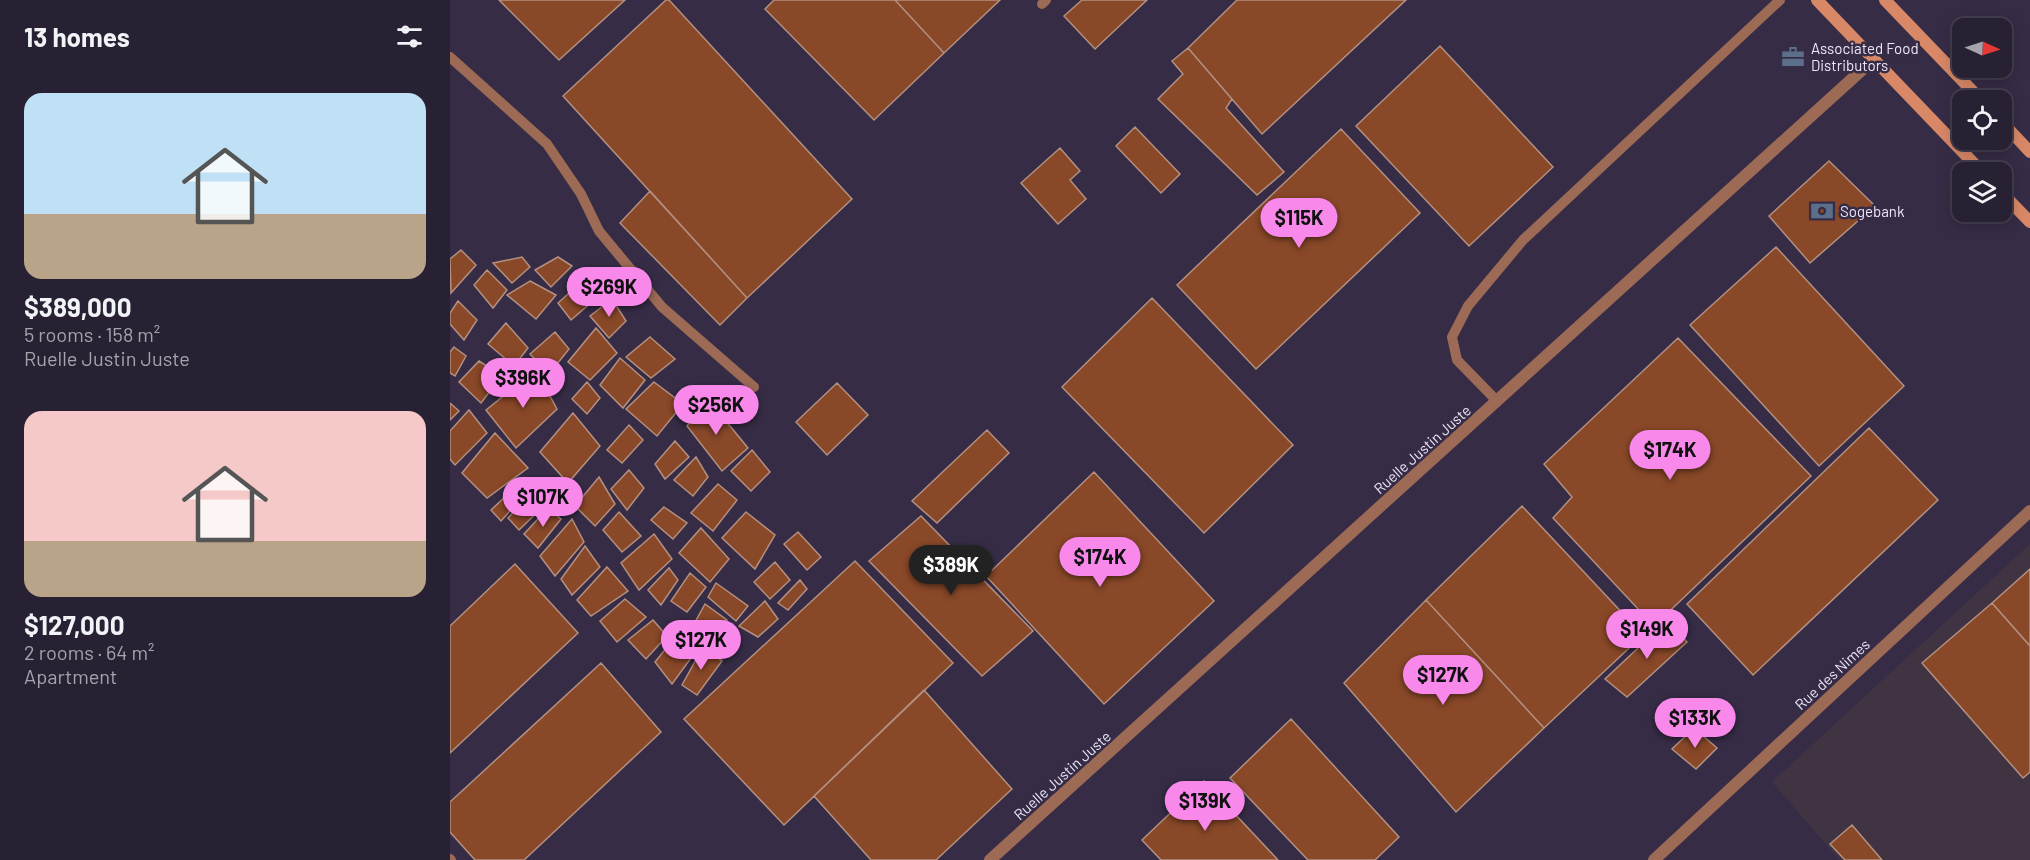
<!DOCTYPE html>
<meta charset="utf-8">
<style>
:root{--surface:#282134;--page:#30293c;--text:#f1f3f6;--muted:#a5a3ac;--line:#443e4f;--accent:#f888ea}
body{margin:0;font-family:Barlow,sans-serif;background:var(--page);color:var(--text);height:100vh;display:flex;flex-direction:column;font-size:22px;white-space:nowrap}
*{box-sizing:border-box;margin:0}
p{font-size:20px;color:var(--muted)}
.icon{flex:none;width:33px;height:33px;fill:none;stroke:currentColor;stroke-width:2;stroke-linecap:round;stroke-linejoin:round}
.map{position:relative;flex:1;overflow:hidden}
.sheet{display:flex;flex-direction:column;background:var(--surface);width:450px}
.sheet>*{flex:none}
.needle{width:39px;rotate:93deg}
.buttons{position:absolute;left:1502px;top:18px;display:grid;gap:12px}
.buttons a{display:grid;place-items:center;width:60px;height:60px;border-radius:12px;background:var(--surface);box-shadow:0 3px 15px #0003,0 0 0 2px var(--line);font-size:30px}
.price{position:absolute;translate:-50% -51px;padding:0 14px;border-radius:21px;background:var(--accent);color:#111;font-size:20px;line-height:39px;filter:drop-shadow(0 2px 3px #0008)}
.price::after{content:'';position:absolute;left:50%;top:36px;width:18px;height:14px;margin-left:-9px;background:inherit;clip-path:polygon(0 0,100% 0,50% 100%)}
.price.active{background:#222;color:#fff}
ul{padding:0;list-style:none}
li{display:grid;align-content:center;gap:12px;height:318px;padding:0 24px}
li span{display:grid;place-items:center;height:186px;border-radius:18px;color:#555}
li>.icon{margin-inline-start:auto}
span .icon{width:108px;height:108px;fill:#fffc;stroke-width:1}
li b{font-size:26px}
h2{display:flex;justify-content:space-between;align-items:center;height:72px;padding:0 24px;font-size:26px}
main{display:flex;flex:1;min-height:0}
.map>svg:first-child{display:block}
.commercial{fill:#413442}
.building{fill:#894828;stroke:#b39081;stroke-width:1.5}
.lines{fill:none;stroke-linecap:round;stroke-linejoin:round}
.service{stroke:#9c6a55;stroke-width:10}
.minor{stroke:#9c6a55;stroke-width:12}
.secondary{stroke:#d88867;stroke-width:12}
.labels{text-anchor:middle;dominant-baseline:central;stroke-width:5;stroke-linejoin:round;paint-order:stroke}
.poi-label{font-size:15px;fill:#ebe6f7;stroke:#362c46;text-anchor:start}
.street-label{font-size:15px;fill:#ebe6f7;stroke:#362c46}
</style>
<main>
<section class="sheet">
<h2>13 homes<svg class="icon" aria-label="filters" viewBox="0 0 24 24"><path d="M4 7h16M4 17h16"/><circle cx="9" cy="7" r="2"/><circle cx="15" cy="17" r="2"/></svg></h2>
<ul>
<li><span style="background:linear-gradient(#bfe0f5 65%,#b9a48a 0)"><svg class="icon" aria-label="home" viewBox="0 0 24 24"><path d="M3 11l9-7 9 7M6 9v11h12V9"/></svg></span><div><b>$389,000</b><p>5 rooms · 158 m²</p><p>Ruelle Justin Juste</p></div></li>
<li><span style="background:linear-gradient(#f6c9c9 70%,#b9a48a 0)"><svg class="icon" aria-label="home" viewBox="0 0 24 24"><path d="M3 11l9-7 9 7M6 9v11h12V9"/></svg></span><div><b>$127,000</b><p>2 rooms · 64 m²</p><p>Apartment</p></div></li>
</ul>
</section>
<div class="map">
<svg width="1580" height="860" viewBox="0 0 1580 860">
<rect width="100%" height="100%" fill="#362c46"/>
<!-- commercial -->
<path class="commercial" d="M 1580,544 L 1580,860 L 1390,860 L 1322,782 Z"/>
<!-- building -->
<path class="building" d="M 49,0 L 175,0 L 109,60 Z
M 216,0 L 219,0 L 402,199 L 297,298 L 113,96 Z
M 324,0 L 445,0 L 494,53 L 424,120 L 315,9 Z
M 445,0 L 550,0 L 494,53 Z
M 632,0 L 697,0 L 645,49 L 614,16 Z
M 787,0 L 956,0 L 812,134 L 738,48 Z
M 990,46 L 1103,167 L 1019,246 L 906,126 Z
M 738,48 L 782,99 L 776,108 L 834,172 L 807,195 L 708,99 L 733,74 L 722,61 Z
M 685,127 L 730,174 L 711,193 L 666,146 Z
M 891,129 L 970,213 L 806,369 L 727,285 Z
M 610,148 L 630,171 L 620,180 L 636,199 L 608,224 L 571,183 Z
M 1379,161 L 1425,206 L 1360,263 L 1319,216 Z
M 200,191 L 297,298 L 270,325 L 170,223 Z
M 1326,247 L 1454,386 L 1369,466 L 1240,325 Z
M 11,250 L 26,265 L 1,293 L 0,259 Z
M 72,257 L 80,267 L 62,283 L 43,263 Z
M 108,257 L 122,266 L 101,287 L 85,270 Z
M 37,270 L 57,290 L 43,308 L 24,285 Z
M 138,276 L 150,295 L 121,320 L 108,303 Z
M 80,281 L 106,295 L 86,319 L 57,295 Z
M 702,298 L 843,445 L 754,533 L 612,387 Z
M 162,299 L 176,321 L 159,338 L 140,316 Z
M 8,301 L 27,320 L 14,340 L 0,324 L 0,313 Z
M 56,323 L 78,348 L 64,366 L 38,344 Z
M 146,328 L 167,353 L 140,380 L 118,362 Z
M 105,332 L 119,349 L 99,374 L 80,354 Z
M 200,337 L 225,359 L 201,378 L 176,357 Z
M 1228,338 L 1361,476 L 1204,626 L 1103,518 L 1122,497 L 1094,464 Z
M 4,347 L 16,356 L 5,376 L 0,373 L 0,352 Z
M 170,358 L 195,380 L 173,408 L 150,385 Z
M 29,361 L 52,376 L 31,403 L 9,382 Z
M 86,370 L 107,409 L 66,448 L 36,410 Z
M 137,382 L 150,398 L 137,414 L 122,399 Z
M 204,382 L 233,404 L 207,436 L 176,409 Z
M 387,383 L 418,415 L 377,455 L 346,422 Z
M 257,398 L 298,448 L 272,471 L 237,426 Z
M 0,403 L 9,411 L 0,420 Z
M 19,410 L 37,433 L 5,465 L 0,459 L 0,431 Z
M 123,413 L 150,446 L 118,483 L 90,452 Z
M 179,425 L 193,440 L 172,463 L 157,450 Z
M 1419,428 L 1488,500 L 1303,675 L 1237,604 Z
M 537,430 L 559,453 L 487,523 L 462,501 Z
M 45,433 L 78,468 L 37,498 L 12,473 Z
M 225,441 L 239,457 L 215,479 L 205,464 Z
M 302,450 L 320,472 L 301,491 L 281,471 Z
M 246,457 L 258,477 L 243,496 L 224,480 Z
M 179,470 L 194,488 L 177,510 L 161,489 Z
M 644,472 L 764,601 L 654,704 L 536,576 Z
M 149,477 L 165,504 L 145,526 L 125,506 Z
M 75,478 L 82,486 L 51,521 L 41,510 Z
M 92,482 L 102,498 L 69,530 L 58,518 Z
M 268,484 L 287,500 L 263,531 L 241,513 Z
M 1072,506 L 1193,635 L 1094,728 L 976,600 Z
M 214,507 L 237,523 L 223,539 L 201,520 Z
M 98,508 L 111,519 L 88,548 L 74,534 Z
M 169,512 L 191,536 L 172,552 L 153,530 Z
M 296,512 L 325,535 L 305,569 L 272,538 Z
M 471,516 L 583,631 L 532,676 L 419,561 Z
M 122,519 L 134,542 L 105,576 L 90,556 Z
M 251,528 L 279,559 L 260,582 L 229,553 Z
M 348,532 L 371,557 L 357,570 L 334,544 Z
M 204,534 L 222,559 L 189,590 L 171,563 Z
M 135,546 L 150,567 L 122,595 L 111,579 Z
M 405,561 L 503,663 L 334,825 L 234,719 Z
M 325,562 L 340,580 L 320,599 L 304,582 Z
M 65,564 L 128,633 L 0,753 L 0,626 Z
M 157,567 L 178,591 L 141,616 L 127,600 Z
M 219,568 L 228,580 L 211,605 L 198,590 Z
M 1580,569 L 1580,646 L 1542,603 Z
M 240,573 L 256,587 L 237,612 L 221,601 Z
M 350,580 L 357,589 L 338,610 L 328,603 Z
M 266,583 L 298,606 L 286,621 L 258,597 Z
M 175,599 L 196,617 L 167,642 L 150,621 Z
M 976,600 L 1094,728 L 1006,812 L 894,683 Z
M 315,601 L 328,619 L 308,637 L 289,626 Z
M 1542,603 L 1580,646 L 1580,772 L 1573,778 L 1472,663 Z
M 255,604 L 277,620 L 267,636 L 244,624 Z
M 203,620 L 217,636 L 196,659 L 178,640 Z
M 1217,621 L 1237,642 L 1177,697 L 1155,679 Z
M 234,626 L 252,643 L 222,684 L 205,662 Z
M 253,647 L 272,661 L 247,695 L 232,685 Z
M 151,663 L 211,732 L 74,860 L 25,860 L 0,832 L 0,802 Z
M 474,690 L 562,789 L 486,860 L 421,860 L 364,796 Z
M 841,719 L 949,837 L 925,860 L 858,860 L 780,778 Z
M 1244,728 L 1267,748 L 1246,769 L 1222,749 Z
M 754,781 L 828,860 L 711,860 L 692,840 Z
M 1402,825 L 1432,860 L 1395,860 L 1380,844 Z"/>
<g class="lines">
<!-- service -->
<path class="service" d="M 592,4 L 596,0
M 0,57 L 97,144 L 131,194 L 149,231 L 212,307 L 304,387
M 1047,401 L 1007,360 L 1002,337 L 1018,306 L 1073,240 L 1330,0
M 0,859 L 1,860"/>
<!-- minor -->
<path class="minor" d="M 540,860 L 1424,59
M 1204,860 L 1580,511"/>
<!-- secondary -->
<path class="secondary" d="M 1367,0 L 1532,172
M 1435,0 L 1531,100
M 1551,121 L 1580,152
M 1551,192 L 1580,222"/>
</g>
<!-- icons -->
<defs>
<g id="office-bare" transform="scale(1.8)"><path d="M-6-3h4V-5.5h4V-3h4V5H-6ZM-1-4.5V-3h2v-1.5ZM-6 0V1H6V0Z" fill="#5c6f8a" stroke="#362c46" stroke-width="2.5" paint-order="stroke"/></g>
<g id="bank-bare" transform="scale(1.8)"><path d="M-6-4H6V4H-6ZM0-2.3a2.3 2.3 0 1 0 0 4.6a2.3 2.3 0 1 0 0-4.6Z" fill="#5c6f8a" stroke="#362c46" stroke-width="2.5" paint-order="stroke"/></g>
</defs>
<g fill-rule="evenodd">
<use href="#office-bare" x="1343" y="57"/>
<use href="#bank-bare" x="1372" y="211"/>
</g>
<g class="labels">
<!-- poi labels -->
<g class="poi-label">
<text x="1361" y="48">Associated Food<tspan x="1361" dy="17">Distributors</tspan></text>
<text x="1390" y="211">Sogebank</text>
</g>
<!-- street labels -->
<g class="street-label">
<text transform="translate(972 449) rotate(-42)">Ruelle Justin Juste</text>
<text transform="translate(1382 674) rotate(-43)">Rue des Nimes</text>
<text transform="translate(612 775) rotate(-42)">Ruelle Justin Juste</text>
</g>
</g>
</svg>
<div class="buttons">
<a><svg class="needle" viewBox="-14 -14 28 28"><path d="M0-13l5 13h-10z" fill="#e53935"/><path d="M0 13l5-13h-10z" fill="#a5a3ac"/></svg></a>
<a><svg class="icon" aria-label="locate" viewBox="0 0 24 24"><circle cx="12" cy="12" r="6"/><path d="M12 2v4M12 18v4M2 12h4M18 12h4"/></svg></a>
<a><svg class="icon" aria-label="layers" viewBox="0 0 24 24"><path d="M12 4l9 5-9 5-9-5zM3 14l9 5 9-5"/></svg></a>
</div>
<b class="price" style="left:849px;top:249px">$115K</b>
<b class="price" style="left:159px;top:318px">$269K</b>
<b class="price" style="left:73px;top:409px">$396K</b>
<b class="price" style="left:266px;top:436px">$256K</b>
<b class="price" style="left:1220px;top:481px">$174K</b>
<b class="price" style="left:93px;top:528px">$107K</b>
<b class="price" style="left:650px;top:588px">$174K</b>
<b class="price active" style="left:501px;top:596px">$389K</b>
<b class="price" style="left:1197px;top:660px">$149K</b>
<b class="price" style="left:251px;top:671px">$127K</b>
<b class="price" style="left:993px;top:706px">$127K</b>
<b class="price" style="left:1245px;top:749px">$133K</b>
<b class="price" style="left:755px;top:832px">$139K</b>
</div>
</main>
